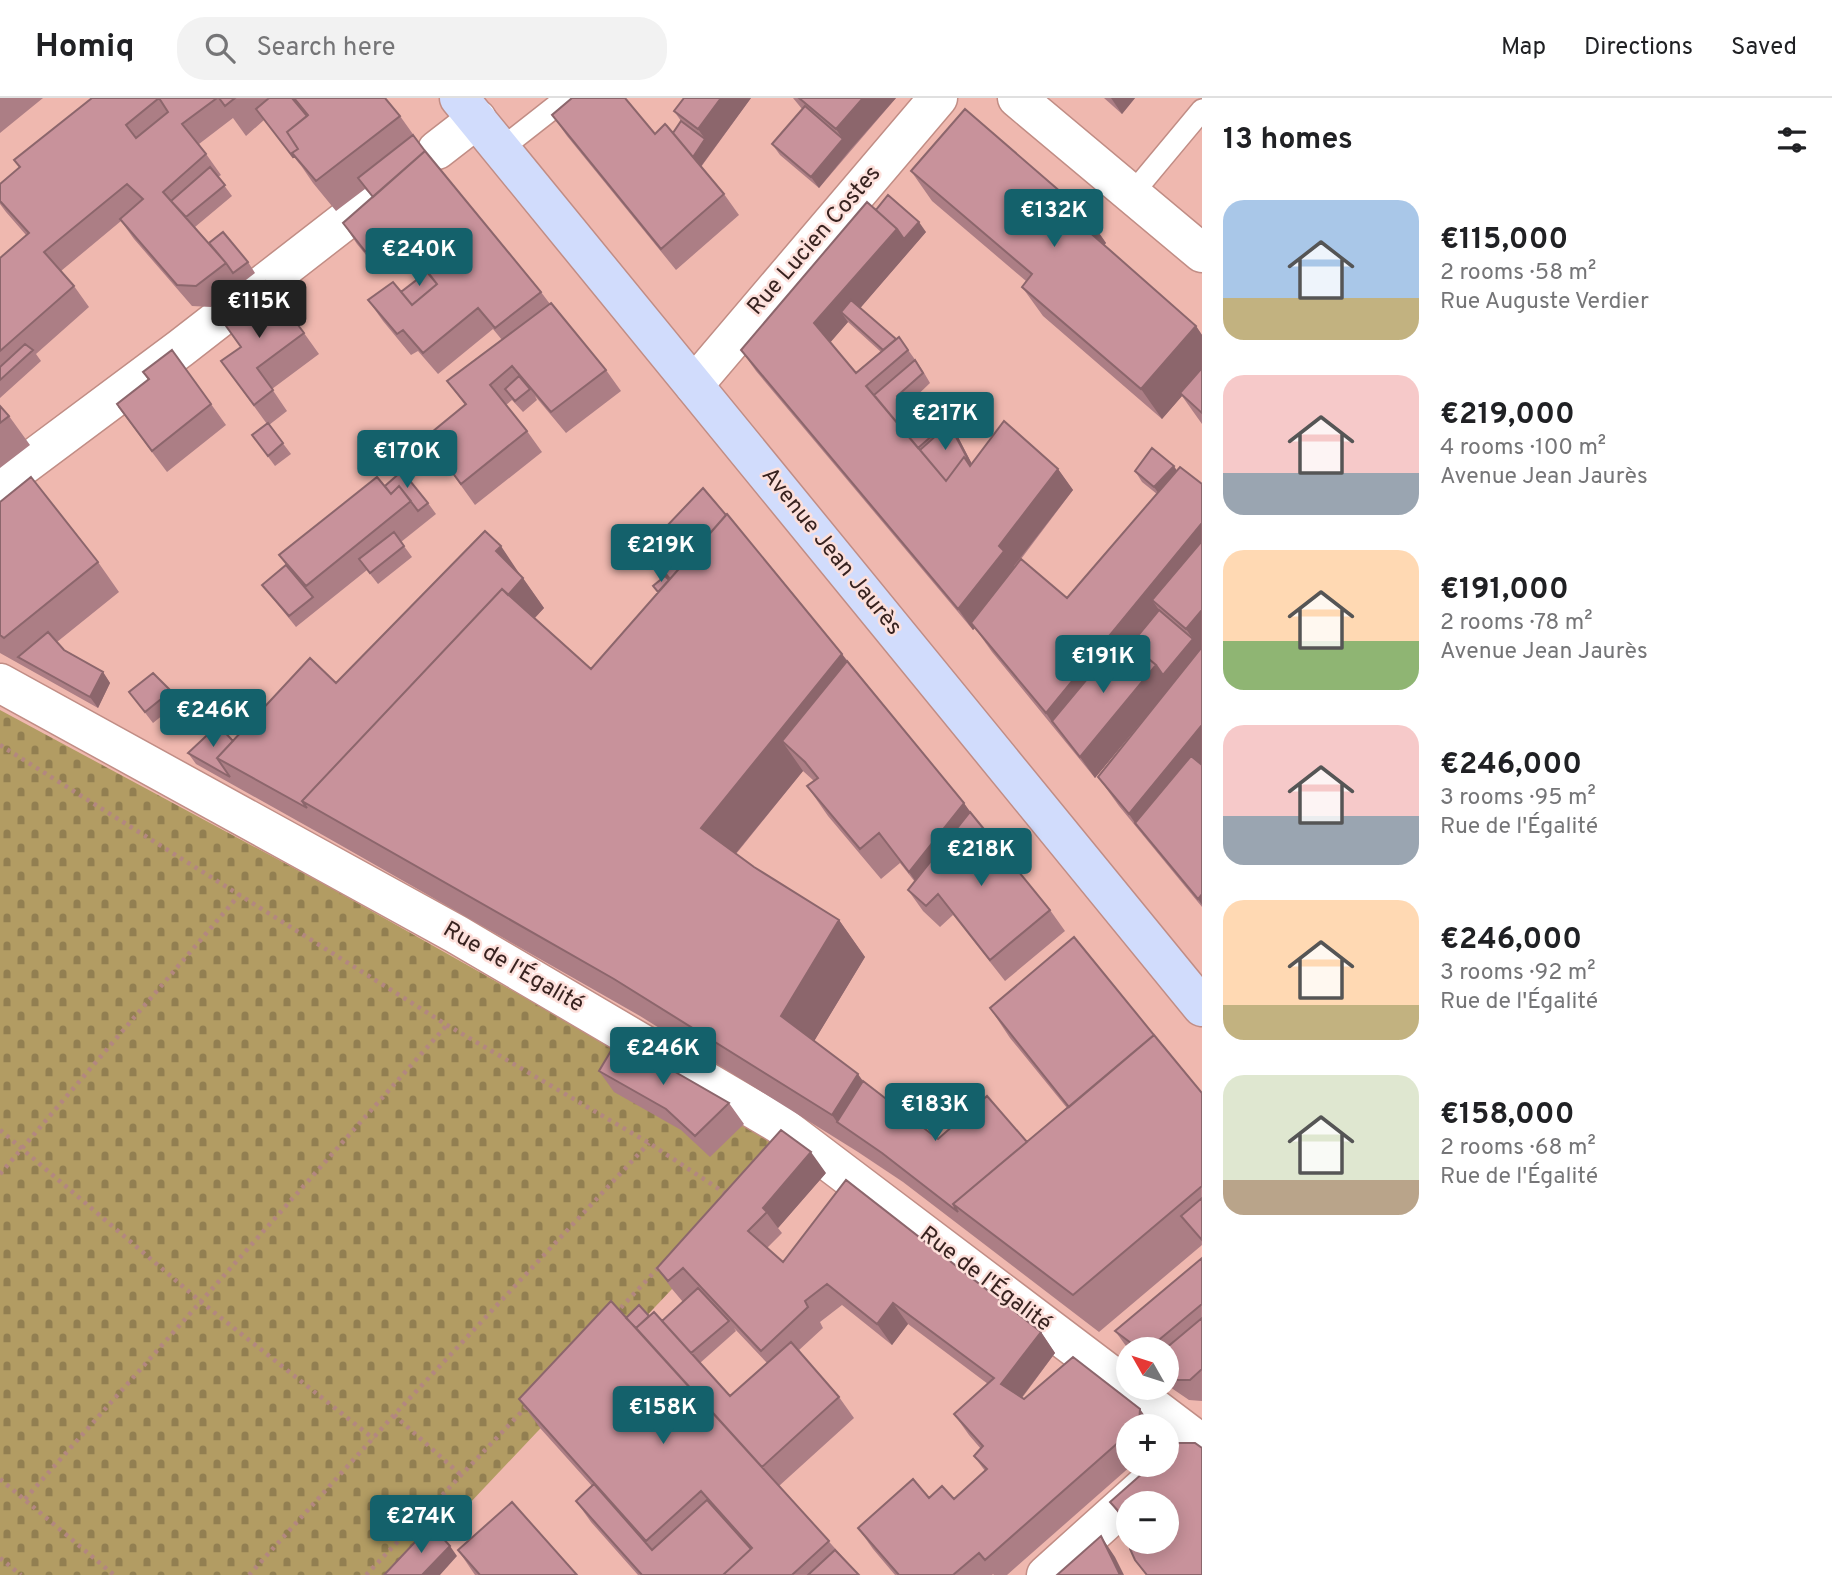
<!DOCTYPE html>
<meta charset="utf-8">
<style>
:root{--surface:#fff;--page:#f2f2f2;--text:#202124;--muted:#757577;--line:#e0e0e0;--accent:#14616b}
body{margin:0;font-family:Overpass,sans-serif;background:var(--page);color:var(--text);height:100vh;display:flex;flex-direction:column;font-size:26px;white-space:nowrap}
*{box-sizing:border-box;margin:0}
p{font-size:23px;color:var(--muted)}
.icon{flex:none;width:38px;height:38px;fill:none;stroke:currentColor;stroke-width:2;stroke-linecap:round;stroke-linejoin:round}
.map{position:relative;flex:1;overflow:hidden}
.details{display:flex;flex-direction:column;background:var(--surface);width:630px}
.details>*{flex:none}
.needle{width:46px;rotate:309deg}
.buttons{position:absolute;left:1116px;top:1239px;display:grid;gap:14px}
.buttons a{display:grid;place-items:center;width:63px;height:63px;border-radius:50%;background:var(--surface);box-shadow:0 4px 18px #0003;font-size:35px}
.price{position:absolute;translate:-50% -60px;padding:0 16px;border-radius:7px;background:var(--accent);color:#fff;font-size:23px;line-height:46px;filter:drop-shadow(0 2px 4px #0008)}
.price::after{content:'';position:absolute;left:50%;top:42px;width:21px;height:16px;margin-left:-10px;background:inherit;clip-path:polygon(0 0,100% 0,50% 100%)}
.price.selected{background:#222;color:#fff}
ul{padding:0;list-style:none}
li{display:flex;align-items:center;gap:21px;height:175px;padding:0 21px}
li span{display:grid;place-items:center;flex:none;width:196px;height:140px;border-radius:21px;color:#555}
li>.icon{margin-inline-start:auto}
span .icon{width:84px;height:84px;fill:#fffc;stroke-width:1}
li b{font-size:30px}
h2{display:flex;justify-content:space-between;align-items:center;height:84px;padding:0 21px;font-size:30px}
header{display:flex;align-items:center;gap:42px;box-sizing:border-box;height:98px;padding:0 35px;background:var(--surface);border-bottom:2px solid var(--line)}
header strong{font-size:33px}
nav{display:flex;gap:38px;margin-inline-start:auto;font-size:24px}
.search{width:490px;height:63px;background:var(--page);display:flex;align-items:center;gap:18px;box-sizing:border-box;padding:0 24px;border-radius:28px;color:var(--muted);font-size:26px}
main{display:flex;flex:1;min-height:0}
.map>svg:first-child{display:block}
.cemetery{fill:url(#cemetery-stones)}
.lines{fill:none;stroke-linecap:round;stroke-linejoin:round}
.lane-casing{stroke:#c18d85;stroke-width:24}
.street-casing{stroke:#c18d85;stroke-width:41}
.secondary-casing{stroke:#c18d85;stroke-width:41}
.path{stroke:#b38780;stroke-width:4.5;stroke-dasharray:3.5 5;stroke-linecap:butt}
.lane{stroke:#fff;stroke-width:21}
.street{stroke:#fff;stroke-width:38}
.secondary{stroke:#d1dcfc;stroke-width:38}
.wall{fill:#ac7e85;fill-rule:evenodd}
.shaded-wall{fill:#8c666c}
.building{fill:#c8929b;stroke:#8c666c;stroke-width:2}
.labels{text-anchor:middle;dominant-baseline:central;stroke-width:5;stroke-linejoin:round;paint-order:stroke}
.street-label{font-size:23px;fill:#382320;stroke:#fde0db}
</style>
<header>
<strong>Homiq</strong>
<div class="search"><svg class="icon" aria-label="search" viewBox="0 0 24 24"><circle cx="10" cy="10" r="6"/><path d="M15 15l6 6"/></svg>Search here</div>
<nav><a>Map</a><a>Directions</a><a>Saved</a></nav>
</header>
<main>
<div class="map">
<svg width="1202" height="1477" viewBox="0 0 1202 1477">
<defs>
<pattern id="cemetery-stones" width="16" height="16" patternUnits="userSpaceOnUse" patternTransform="scale(1.75)"><rect width="16" height="16" fill="#b29c63"/><path d="M2 7V4a2 2 0 0 1 4 0v3zM10 15v-3a2 2 0 0 1 4 0v3z" fill="#927f51"/></pattern>
</defs>
<rect width="100%" height="100%" fill="#efb8af"/>
<!-- cemetery -->
<path class="cemetery" d="M 0,612 L 331,790 L 796,1053 L 672,1191 L 402,1477 L 0,1477 Z"/>
<g class="lines">
<!-- lane casing -->
<g class="lane-casing">
<path id="lane" d="M 501,51 L 566,0
M 1132,96 L 1202,12"/>
</g>
<!-- street casing -->
<g class="street-casing">
<path id="street" d="M 1017,0 L 1202,155
M 437,52 L 477,21
M 694,287 L 938,0
M 0,385 L 181,250 L 364,108
M 0,585 L 456,836 L 779,1026 L 1202,1346
M 1046,1477 L 1156,1378"/>
</g>
<!-- secondary casing -->
<g class="secondary-casing">
<path id="secondary" d="M 459,0 L 1202,909"/>
</g>
<!-- path -->
<path class="path" d="M 0,647 L 447,927 L 649,1045 L 728,1097
M 0,1032 L 201,1204 L 374,1341
M 0,1076 L 240,796
M 615,1216 L 659,1169
M 394,1317 L 461,1377
M 0,1381 L 114,1477
M 25,1401 L 447,927
M 0,1460 L 21,1477
M 249,1477 L 394,1317 L 649,1045
M 366,1477 L 529,1306"/>
<!-- lane -->
<use href="#lane" class="lane"/>
<!-- street -->
<use href="#street" class="street"/>
<!-- secondary -->
<use href="#secondary" class="secondary"/>
</g>
<!-- wall -->
<path class="wall" d="M 0,0 L 43,0 L 0,35 Z
M 92,0 L 385,0 L 400,18 L 425,53 L 541,194 L 550,206 L 606,272 L 621,293 L 566,335 L 535,298 L 537,302 L 523,314 L 512,302 L 506,307 L 527,333 L 542,354 L 475,407 L 426,339 L 465,307 L 447,283 L 502,242 L 493,231 L 438,276 L 418,253 L 411,257 L 383,223 L 368,202 L 401,194 L 424,176 L 380,174 L 357,146 L 343,125 L 373,99 L 365,91 L 336,113 L 313,85 L 302,69 L 264,22 L 246,38 L 233,20 L 199,46 L 221,77 L 218,79 L 232,98 L 195,129 L 209,145 L 248,164 L 255,175 L 211,209 L 192,208 L 134,141 L 121,123 L 61,173 L 74,188 L 89,209 L 36,256 L 41,263 L 0,300 L 0,160 L 26,137 L 6,114 L 0,106 L 0,86 L 20,70 L 14,62 Z
M 751,0 L 701,69 L 724,96 L 739,117 L 676,172 L 567,38 L 552,17 L 655,36 L 673,35 L 681,23 L 674,13 Z
M 793,0 L 896,0 L 819,90 L 780,57 L 772,46 L 802,11 Z
M 1104,0 L 1135,0 L 1122,16 Z
M 911,73 L 1085,115 L 1106,145 L 1104,147 L 1196,228 L 1202,237 L 1202,326 L 1182,298 L 1162,321 L 1043,218 L 1022,189 L 1026,183 L 932,103 Z
M 876,112 L 926,134 L 860,210 L 896,241 L 899,239 L 923,273 L 930,285 L 905,309 L 919,326 L 931,317 L 944,332 L 957,337 L 972,366 L 1058,371 L 1073,392 L 1015,469 L 1067,500 L 1157,396 L 1142,384 L 1135,373 L 1177,373 L 1202,386 L 1202,809 L 1119,708 L 1098,679 L 1179,578 L 1095,680 L 992,554 L 975,530 L 973,532 L 756,273 L 741,252 ZM 848,224 L 881,254 L 856,275 L 830,244 Z
M 304,235 L 319,256 L 272,291 L 287,313 L 269,327 L 291,356 L 275,368 L 252,337 L 267,326 L 221,263 Z
M 143,274 L 211,306 L 226,327 L 167,374 L 118,309 L 148,282 Z
M 0,308 L 9,318 L 30,347 L 0,370 Z
M 385,389 L 428,405 L 436,416 L 401,444 L 412,459 L 378,486 L 367,472 L 296,529 L 262,487 L 286,467 L 279,457 Z
M 0,404 L 98,464 L 119,494 L 57,544 L 64,552 L 103,574 L 110,585 L 98,610 L 0,555 Z
M 645,451 L 842,556 L 1050,812 L 1065,833 L 1005,883 L 953,817 L 940,829 L 923,813 L 908,792 L 915,784 L 900,765 L 881,781 L 828,718 L 807,688 L 814,683 L 803,673 L 736,756 L 754,769 L 839,822 L 865,859 L 814,943 L 863,983 L 938,1041 L 1027,1044 L 1067,1010 L 1010,940 L 990,910 L 1202,995 L 1202,1147 L 1099,1234 L 903,1084 L 858,1054 L 640,918 L 328,740 L 196,666 L 188,655 L 233,643 L 336,585 L 521,478 L 544,510 L 534,521 L 591,571 L 658,495 L 653,488 L 665,478 Z
M 171,593 L 179,604 L 153,625 L 129,594 Z
M 599,973 L 729,1005 L 744,1026 L 710,1059 L 681,1032 L 614,994 Z
M 826,1075 L 778,1130 L 782,1135 L 767,1150 L 783,1164 L 1041,1234 L 1055,1255 L 1022,1300 L 1024,1301 L 1152,1328 L 1129,1328 L 1129,1367 L 1132,1367 L 1007,1477 L 994,1477 L 993,1476 L 992,1477 L 895,1477 L 873,1451 L 858,1430 L 929,1400 L 954,1401 L 985,1373 L 974,1358 L 981,1351 L 969,1337 L 954,1316 L 988,1286 L 908,1226 L 892,1247 L 842,1207 L 820,1224 L 823,1230 L 798,1253 L 839,1299 L 854,1320 L 779,1388 L 859,1477 L 638,1477 L 591,1424 L 576,1403 L 592,1388 L 540,1330 L 519,1301 L 626,1220 L 649,1218 L 662,1223 L 683,1204 L 672,1191 L 657,1170 ZM 734,1230 L 767,1265 L 730,1298 L 700,1265 L 736,1233 Z
M 1202,1160 L 1202,1303 L 1189,1302 L 1167,1287 L 1167,1251 L 1129,1251 L 1129,1252 L 1115,1233 Z
M 1175,1345 L 1195,1345 L 1202,1350 L 1202,1477 L 1146,1477 L 1135,1462 L 1130,1451 L 1132,1444 L 1167,1444 L 1167,1405 L 1129,1405 L 1129,1430 L 1110,1404 L 1152,1367 L 1167,1367 L 1167,1353 Z
M 458,1452 L 577,1477 L 475,1477 Z"/>
<!-- shaded-wall -->
<path class="shaded-wall" d="M 721,0 L 751,0 L 699,71 L 692,61 L 705,41 L 698,31 Z
M 863,0 L 896,0 L 850,52 L 836,31 Z
M 1111,0 L 1135,0 L 1122,16 Z
M 843,41 L 850,52 L 819,90 L 811,79 Z
M 1085,115 L 1106,145 L 1098,154 L 1078,124 Z
M 919,124 L 926,134 L 850,222 L 841,214 L 848,224 L 829,246 L 814,225 L 897,131 Z
M 1196,228 L 1202,237 L 1202,275 L 1180,295 L 1182,298 L 1162,321 L 1141,291 Z
M 949,326 L 957,337 L 979,380 L 960,404 Z
M 1174,368 L 1181,379 L 1162,400 L 1154,389 Z
M 1058,371 L 1073,392 L 1014,468 L 1018,474 L 971,525 L 975,530 L 973,532 L 958,511 L 999,448 Z
M 1202,425 L 1202,480 L 1152,502 L 1167,523 L 1052,624 L 1046,615 Z
M 501,448 L 521,478 L 517,483 L 496,453 Z
M 523,480 L 544,510 L 342,725 L 310,707 Z
M 1202,512 L 1202,551 L 1095,680 L 1080,659 L 1156,567 L 1193,541 L 1186,531 Z
M 842,556 L 868,593 L 782,643 L 803,673 L 727,766 L 701,730 Z
M 103,574 L 110,585 L 98,610 L 90,599 Z
M 1202,627 L 1202,671 L 1135,725 L 1129,716 Z
M 964,705 L 985,735 L 930,804 L 909,774 Z
M 1202,796 L 1202,807 L 1198,801 Z
M 839,822 L 865,859 L 807,955 L 781,918 Z
M 858,976 L 884,1013 L 837,1024 L 832,1017 Z
M 811,1054 L 826,1075 L 778,1130 L 763,1110 Z
M 893,1205 L 908,1226 L 892,1247 L 877,1226 Z
M 1041,1234 L 1055,1255 L 1016,1307 L 1001,1286 Z
M 1140,1311 L 1152,1328 L 1140,1328 L 1139,1326 Z
M 1101,1438 L 1115,1459 L 1124,1477 L 1120,1477 Z
M 450,1448 L 457,1458 L 440,1477 L 422,1477 Z"/>
<!-- building -->
<path class="building" d="M 92,0 L 159,0 L 126,27 L 136,40 L 168,14 L 159,0 L 217,0 L 182,26 L 206,56 L 163,94 L 226,165 L 196,188 L 177,187 L 120,121 L 143,101 L 127,86 L 44,154 L 74,188 L 0,253 L 0,160 L 29,135 L 0,103 L 0,86 L 20,69 L 14,62 Z
M 219,0 L 235,0 L 225,8 Z
M 269,0 L 292,0 L 307,18 L 287,34 L 298,51 L 292,55 L 294,58 L 293,59 L 256,11 Z
M 294,0 L 385,0 L 400,18 L 316,83 L 292,55 L 298,51 L 287,34 L 308,17 Z
M 572,0 L 625,0 L 655,36 L 665,26 L 667,28 L 724,96 L 661,151 L 552,17 Z
M 684,0 L 721,0 L 698,31 L 674,13 Z
M 799,0 L 863,0 L 836,31 Z
M 805,8 L 843,41 L 811,79 L 772,46 Z
M 965,11 L 1085,115 L 1078,124 L 1196,228 L 1141,291 L 1022,189 L 1032,176 L 911,73 Z
M 681,23 L 705,41 L 693,59 L 673,35 Z
M 413,37 L 425,53 L 373,99 L 358,80 Z
M 425,53 L 541,194 L 495,230 L 478,210 L 423,255 L 403,232 L 397,236 L 368,202 L 393,184 L 412,207 L 437,186 L 414,156 L 365,153 L 343,125 Z
M 210,69 L 225,87 L 186,119 L 171,103 Z
M 888,97 L 919,124 L 904,141 L 897,131 L 876,112 Z
M 867,104 L 897,131 L 814,225 L 856,275 L 899,239 L 908,252 L 866,288 L 946,383 L 964,359 L 970,368 L 1004,323 L 1058,371 L 999,448 L 1004,453 L 958,511 L 741,252 Z
M 223,134 L 248,164 L 233,175 L 226,165 L 209,145 Z
M 427,174 L 437,186 L 412,207 L 401,194 Z
M 265,183 L 304,235 L 257,270 L 273,292 L 254,307 L 221,263 L 241,249 L 226,228 L 251,208 L 244,197 Z
M 851,202 L 896,241 L 883,252 L 841,214 Z
M 551,205 L 606,272 L 551,314 L 512,268 L 490,287 L 527,333 L 461,386 L 426,339 L 466,306 L 447,283 Z
M 25,246 L 33,252 L 0,282 L 0,269 Z
M 172,252 L 211,306 L 152,353 L 117,306 L 149,281 L 143,274 Z
M 915,262 L 923,275 L 897,298 L 919,326 L 931,317 L 942,329 L 918,350 L 874,297 Z
M 1202,270 L 1202,315 L 1180,295 Z
M 519,278 L 530,291 L 515,303 L 505,291 Z
M 0,308 L 9,318 L 0,325 Z
M 268,325 L 283,345 L 268,358 L 252,337 Z
M 949,326 L 971,367 L 964,359 L 946,383 L 920,352 Z
M 1152,350 L 1174,368 L 1154,389 L 1135,373 Z
M 1180,369 L 1202,386 L 1202,425 L 1046,615 L 971,525 L 1021,461 L 1067,500 Z
M 402,373 L 428,405 L 418,413 L 399,388 L 391,396 L 385,388 Z
M 31,379 L 98,464 L 4,540 L 0,537 L 0,404 Z
M 377,379 L 391,396 L 399,388 L 411,403 L 306,488 L 279,457 Z
M 703,390 L 726,417 L 670,481 L 645,451 Z
M 727,416 L 842,556 L 701,730 L 754,769 L 839,822 L 781,918 L 858,976 L 832,1017 L 614,881 L 302,703 L 502,491 L 591,571 Z
M 485,433 L 501,448 L 496,453 L 523,480 L 508,497 L 502,491 L 302,703 L 307,710 L 217,660 L 310,560 L 336,585 Z
M 394,434 L 404,448 L 370,475 L 359,461 Z
M 1202,443 L 1202,512 L 1186,531 L 1152,502 Z
M 286,467 L 313,499 L 289,518 L 262,487 Z
M 665,478 L 669,482 L 658,494 L 653,488 Z
M 1159,512 L 1193,541 L 1163,577 L 1156,567 L 1131,546 Z
M 48,534 L 64,552 L 103,574 L 90,599 L 18,559 Z
M 1122,539 L 1156,567 L 1080,659 L 1052,623 Z
M 1202,549 L 1202,627 L 1129,716 L 1098,679 Z
M 847,563 L 964,705 L 909,774 L 879,735 L 860,751 L 807,688 L 818,680 L 805,664 L 782,643 Z
M 153,575 L 171,593 L 145,614 L 129,594 Z
M 218,627 L 233,643 L 217,660 L 230,679 L 188,655 Z
M 1191,658 L 1202,667 L 1202,796 L 1198,801 L 1135,725 Z
M 970,714 L 1050,812 L 990,862 L 938,796 L 926,808 L 908,792 Z
M 1074,839 L 1154,937 L 1069,1009 L 990,910 Z
M 1154,937 L 1202,995 L 1202,1088 L 1073,1197 L 953,1106 Z
M 618,941 L 729,1005 L 695,1038 L 666,1011 L 599,973 Z
M 863,983 L 938,1041 L 987,998 L 1027,1044 L 953,1106 L 958,1114 L 882,1055 L 837,1024 Z
M 781,1032 L 811,1054 L 763,1110 L 767,1114 L 748,1133 L 783,1164 L 846,1082 L 1041,1234 L 1001,1286 L 1024,1301 L 1073,1259 L 1140,1311 L 1139,1326 L 1137,1328 L 1129,1328 L 1129,1335 L 985,1462 L 979,1455 L 953,1477 L 899,1477 L 858,1430 L 913,1381 L 929,1400 L 942,1388 L 954,1401 L 987,1371 L 974,1358 L 983,1348 L 954,1316 L 994,1280 L 893,1205 L 877,1226 L 827,1186 L 805,1203 L 808,1209 L 761,1253 L 683,1170 L 668,1183 L 657,1170 Z
M 1202,1100 L 1202,1142 L 1181,1118 Z
M 1202,1160 L 1202,1206 L 1148,1251 L 1139,1251 L 1115,1233 Z
M 698,1190 L 729,1223 L 691,1255 L 662,1223 Z
M 611,1203 L 829,1443 L 792,1477 L 723,1477 L 752,1450 L 701,1393 L 646,1443 L 519,1301 Z
M 639,1207 L 649,1218 L 636,1230 L 626,1220 Z
M 654,1214 L 730,1298 L 791,1244 L 839,1299 L 762,1369 L 636,1230 Z
M 1202,1220 L 1202,1271 L 1190,1282 L 1174,1282 L 1167,1277 L 1167,1251 L 1165,1251 Z
M 1175,1345 L 1195,1345 L 1202,1350 L 1202,1477 L 1147,1477 L 1135,1462 L 1130,1451 L 1132,1444 L 1167,1444 L 1167,1405 L 1129,1405 L 1129,1425 L 1110,1404 L 1152,1367 L 1167,1367 L 1167,1353 Z
M 594,1386 L 652,1452 L 707,1402 L 751,1451 L 723,1477 L 642,1477 L 576,1403 Z
M 512,1404 L 577,1477 L 480,1477 L 458,1452 Z
M 431,1427 L 450,1448 L 422,1477 L 384,1477 Z
M 1101,1438 L 1120,1477 L 1057,1477 Z
M 835,1452 L 859,1477 L 808,1477 Z"/>
<g class="labels">
<!-- street labels -->
<g class="street-label">
<text transform="translate(815 143) rotate(-49)">Rue Lucien Costes</text>
<text transform="translate(831 454) rotate(51)">Avenue Jean Jaurès</text>
<text transform="translate(513 870) rotate(30)">Rue de l'Égalité</text>
<text transform="translate(985 1182) rotate(37)">Rue de l'Égalité</text>
</g>
</g>
</svg>
<div class="buttons">
<a><svg class="needle" viewBox="-14 -14 28 28"><path d="M0-13l5 13h-10z" fill="#e53935"/><path d="M0 13l5-13h-10z" fill="#757577"/></svg></a>
<a>+</a>
<a>−</a>
</div>
<b class="price" style="left:1054px;top:151px">€132K</b>
<b class="price" style="left:419px;top:190px">€240K</b>
<b class="price selected" style="left:259px;top:242px">€115K</b>
<b class="price" style="left:945px;top:354px">€217K</b>
<b class="price" style="left:407px;top:392px">€170K</b>
<b class="price" style="left:661px;top:486px">€219K</b>
<b class="price" style="left:1103px;top:597px">€191K</b>
<b class="price" style="left:213px;top:651px">€246K</b>
<b class="price" style="left:981px;top:790px">€218K</b>
<b class="price" style="left:663px;top:989px">€246K</b>
<b class="price" style="left:935px;top:1045px">€183K</b>
<b class="price" style="left:663px;top:1348px">€158K</b>
<b class="price" style="left:421px;top:1457px">€274K</b>
</div>
<section class="details">
<h2>13 homes<svg class="icon" aria-label="filters" viewBox="0 0 24 24"><path d="M4 7h16M4 17h16"/><circle cx="9" cy="7" r="2"/><circle cx="15" cy="17" r="2"/></svg></h2>
<ul>
<li><span style="background:linear-gradient(#a9c7e8 70%,#c2b280 0)"><svg class="icon" aria-label="home" viewBox="0 0 24 24"><path d="M3 11l9-7 9 7M6 9v11h12V9"/></svg></span><div><b>€115,000</b><p>2 rooms · 58 m²</p><p>Rue Auguste Verdier</p></div></li>
<li><span style="background:linear-gradient(#f6c9c9 70%,#9aa5b1 0)"><svg class="icon" aria-label="home" viewBox="0 0 24 24"><path d="M3 11l9-7 9 7M6 9v11h12V9"/></svg></span><div><b>€219,000</b><p>4 rooms · 100 m²</p><p>Avenue Jean Jaurès</p></div></li>
<li><span style="background:linear-gradient(#ffd9b3 65%,#8fb573 0)"><svg class="icon" aria-label="home" viewBox="0 0 24 24"><path d="M3 11l9-7 9 7M6 9v11h12V9"/></svg></span><div><b>€191,000</b><p>2 rooms · 78 m²</p><p>Avenue Jean Jaurès</p></div></li>
<li><span style="background:linear-gradient(#f6c9c9 65%,#9aa5b1 0)"><svg class="icon" aria-label="home" viewBox="0 0 24 24"><path d="M3 11l9-7 9 7M6 9v11h12V9"/></svg></span><div><b>€246,000</b><p>3 rooms · 95 m²</p><p>Rue de l'Égalité</p></div></li>
<li><span style="background:linear-gradient(#ffd9b3 75%,#c2b280 0)"><svg class="icon" aria-label="home" viewBox="0 0 24 24"><path d="M3 11l9-7 9 7M6 9v11h12V9"/></svg></span><div><b>€246,000</b><p>3 rooms · 92 m²</p><p>Rue de l'Égalité</p></div></li>
<li><span style="background:linear-gradient(#dfe7d0 75%,#b9a48a 0)"><svg class="icon" aria-label="home" viewBox="0 0 24 24"><path d="M3 11l9-7 9 7M6 9v11h12V9"/></svg></span><div><b>€158,000</b><p>2 rooms · 68 m²</p><p>Rue de l'Égalité</p></div></li>
</ul>
</section>
</main>
